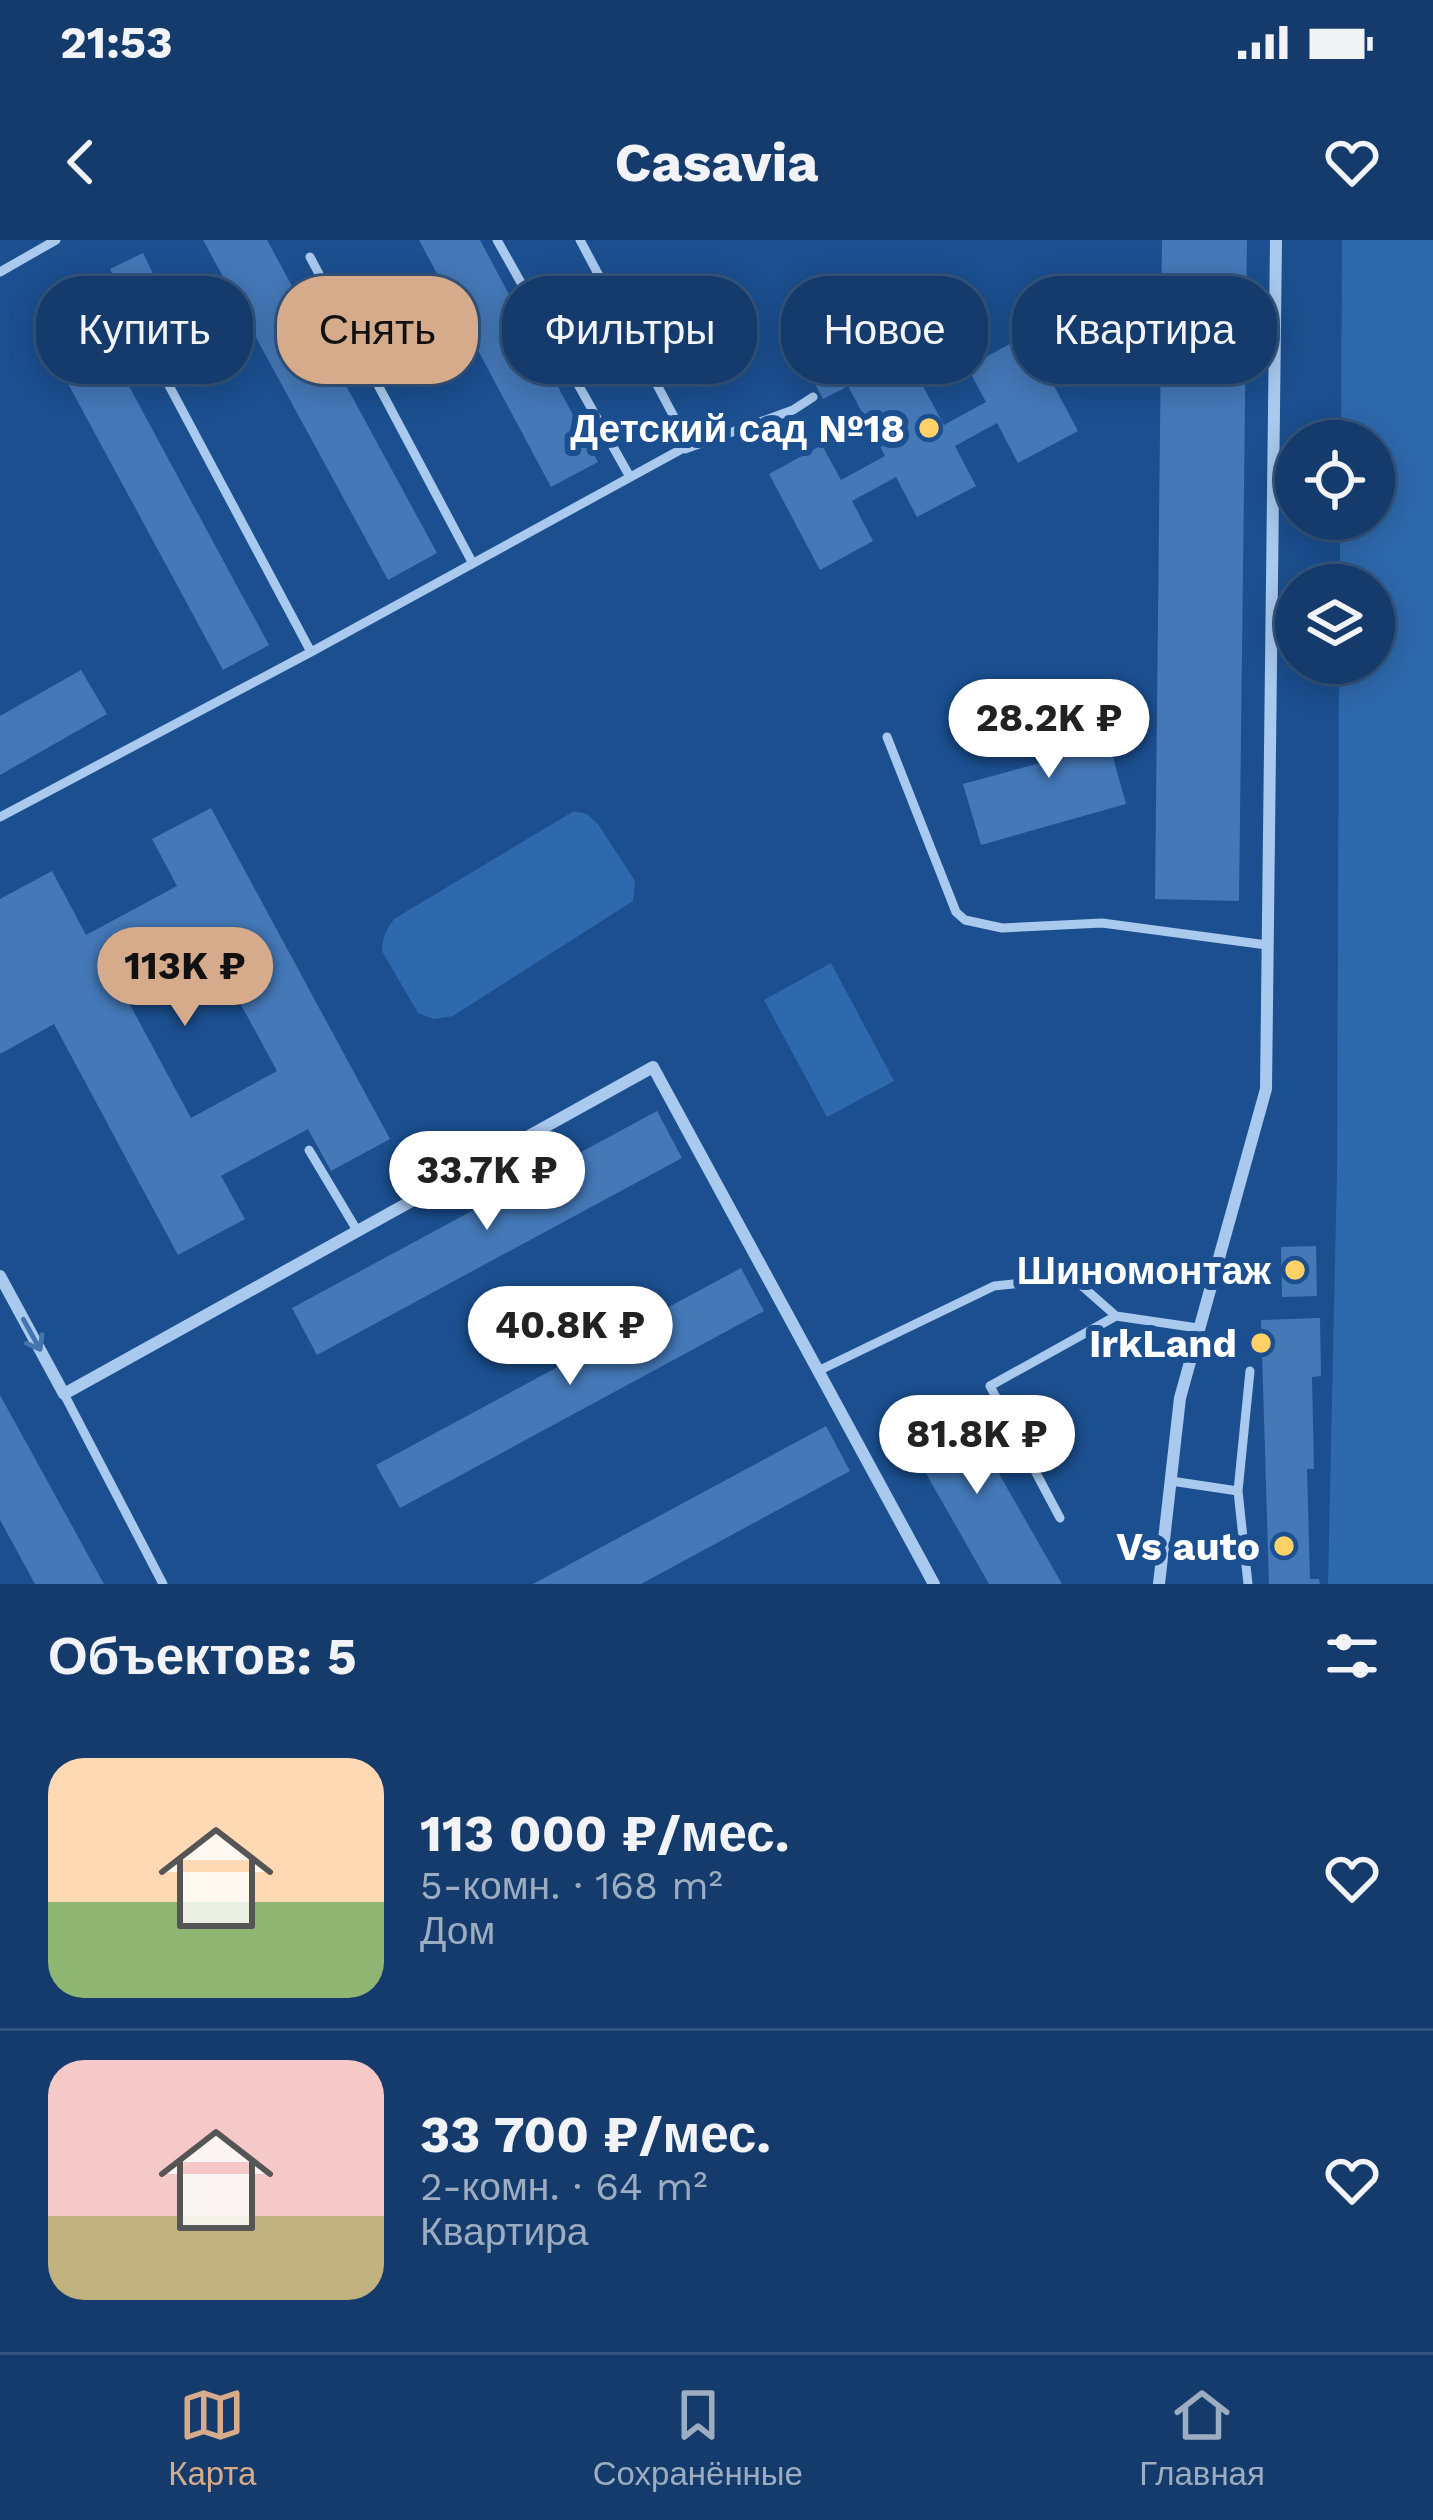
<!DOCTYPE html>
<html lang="ru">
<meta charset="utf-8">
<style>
:root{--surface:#143b6b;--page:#214673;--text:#f1f3f6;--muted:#9dadc1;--line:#33557e;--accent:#d6ab8b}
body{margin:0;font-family:"Work Sans",sans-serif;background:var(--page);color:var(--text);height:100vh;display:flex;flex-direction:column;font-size:45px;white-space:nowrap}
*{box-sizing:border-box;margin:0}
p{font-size:39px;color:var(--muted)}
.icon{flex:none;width:66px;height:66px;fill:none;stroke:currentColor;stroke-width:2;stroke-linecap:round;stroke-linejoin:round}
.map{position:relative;height:1344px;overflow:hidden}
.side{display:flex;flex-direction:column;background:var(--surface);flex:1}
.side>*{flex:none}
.banner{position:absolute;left:36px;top:36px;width:1362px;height:108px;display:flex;gap:24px}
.tools{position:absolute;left:1275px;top:180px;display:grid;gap:24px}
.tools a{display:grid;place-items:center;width:120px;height:120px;border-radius:50%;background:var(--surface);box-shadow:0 6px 30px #0003,0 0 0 3px var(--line);font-size:60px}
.price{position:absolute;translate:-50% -102px;padding:0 27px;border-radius:42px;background:#fff;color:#222;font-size:39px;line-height:78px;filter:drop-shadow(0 3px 6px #0008)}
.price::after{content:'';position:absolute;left:50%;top:72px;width:36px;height:27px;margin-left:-18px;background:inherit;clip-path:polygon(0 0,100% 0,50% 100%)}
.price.current{background:var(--accent);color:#111}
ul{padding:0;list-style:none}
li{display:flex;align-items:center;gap:36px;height:300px;padding:0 48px}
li+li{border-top:3px solid var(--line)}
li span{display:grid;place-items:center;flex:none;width:336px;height:240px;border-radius:36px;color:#555}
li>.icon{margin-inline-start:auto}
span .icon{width:144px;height:144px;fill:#fffc;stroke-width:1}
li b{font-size:51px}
h2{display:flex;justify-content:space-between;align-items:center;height:144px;padding:0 48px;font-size:51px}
.tag{padding:0 42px;border-radius:48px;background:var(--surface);box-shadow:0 6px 30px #0003,0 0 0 3px var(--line);font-size:42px;line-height:108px}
.tag.current{background:var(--accent);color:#111}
.status{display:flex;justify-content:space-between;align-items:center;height:84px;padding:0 60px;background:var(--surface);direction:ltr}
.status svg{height:33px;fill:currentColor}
header{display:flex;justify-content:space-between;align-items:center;height:156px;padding:0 48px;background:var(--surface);font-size:54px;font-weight:700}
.dock{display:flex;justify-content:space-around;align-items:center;height:168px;border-top:3px solid var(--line);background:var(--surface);font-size:33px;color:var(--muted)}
.dock a{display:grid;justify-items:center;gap:6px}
.dock .current{color:var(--accent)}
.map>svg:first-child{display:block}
.green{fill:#2e69ad}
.building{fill:#4478b7;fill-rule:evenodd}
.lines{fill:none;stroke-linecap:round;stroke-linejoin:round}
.service{stroke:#a9c9ee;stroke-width:9}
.minor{stroke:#a9c9ee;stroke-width:12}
.oneway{stroke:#4674ac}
.poi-dot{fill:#ffd166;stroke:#1b4f8f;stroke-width:4.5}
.labels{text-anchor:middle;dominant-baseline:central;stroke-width:12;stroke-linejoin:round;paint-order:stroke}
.poi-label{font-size:39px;font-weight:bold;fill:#fff;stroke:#1b4f8f;text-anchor:end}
</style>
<div class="status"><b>21:53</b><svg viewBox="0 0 49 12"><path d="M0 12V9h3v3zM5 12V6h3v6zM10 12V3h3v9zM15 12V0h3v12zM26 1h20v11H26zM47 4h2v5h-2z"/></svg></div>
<header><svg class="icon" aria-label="back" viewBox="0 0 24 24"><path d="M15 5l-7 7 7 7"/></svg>Casavia<svg class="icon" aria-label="heart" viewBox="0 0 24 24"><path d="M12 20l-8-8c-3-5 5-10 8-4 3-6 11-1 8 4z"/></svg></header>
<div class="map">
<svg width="1433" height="1344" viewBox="0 0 1433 1344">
<rect width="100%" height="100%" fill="#1b4f8f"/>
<!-- green -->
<path class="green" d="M 1342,0 L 1433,0 L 1433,1344 L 1328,1344 L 1337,929 L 1339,423 L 1374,423 L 1374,345 L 1340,345 L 1340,279 L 1374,279 L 1374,201 L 1341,201 Z
M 574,571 L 587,574 L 598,584 L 635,641 L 633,661 L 453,776 L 434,779 L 418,773 L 382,711 C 382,698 387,688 394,679 Z
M 831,723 L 894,841 L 827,877 L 764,760 Z"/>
<!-- building -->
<path class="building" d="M 203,0 L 267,0 L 437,313 L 388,340 Z
M 419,0 L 480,0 L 598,222 L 551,247 Z
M 1162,0 L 1247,0 L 1239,661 L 1155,659 Z
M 143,13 L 162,52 L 129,68 L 110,29 Z
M 900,47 L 929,102 L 906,115 L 944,185 L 986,162 L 967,127 L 1027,95 L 1078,191 L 1018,223 L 997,183 L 955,206 L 976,246 L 917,277 L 896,237 L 852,261 L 873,301 L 820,330 L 769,234 L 822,205 L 841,240 L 885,216 L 848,146 L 823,159 L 794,104 Z
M 79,54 L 269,405 L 223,430 L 33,79 Z
M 81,430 L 107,474 L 0,535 L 0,476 Z
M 1089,464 L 1101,506 L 1109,503 L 1126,564 L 981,605 L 963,544 L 1047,521 L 1034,479 Z
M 211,568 L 390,899 L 331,931 L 308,889 L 221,936 L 245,979 L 178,1015 L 54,784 L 0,814 L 0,659 L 52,631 L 86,695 L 177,646 L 152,599 ZM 207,702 L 277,831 L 191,878 L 121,748 Z
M 657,871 L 682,918 L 317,1115 L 292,1068 Z
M 1316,1006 L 1317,1056 L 1282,1057 L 1281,1007 Z
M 741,1028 L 764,1071 L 400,1268 L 376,1225 Z
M 1320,1078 L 1321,1136 L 1312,1137 L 1314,1229 L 1307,1229 L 1310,1339 L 1319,1339 L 1320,1344 L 1269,1344 L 1261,1080 Z
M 0,1155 L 104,1344 L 35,1344 L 0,1280 Z
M 954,1155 L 1062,1344 L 989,1344 L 899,1186 Z
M 826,1186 L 850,1231 L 641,1344 L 533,1344 Z"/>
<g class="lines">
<!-- service -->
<path class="service" d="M 497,0 L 630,237
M 310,17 L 472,322
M 0,32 L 56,0
M 149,108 L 311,412
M 685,209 L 793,170 L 813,157
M 887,497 L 956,672 L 965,680 L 1002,688 L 1102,683 L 1267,705
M 0,577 L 311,412 L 689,205 L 580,0
M 309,910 L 358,992
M 818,1131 L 994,1046 L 1073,1038 L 1116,1076
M 64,1154 L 163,1344
M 1171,1241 L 1238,1251 L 1250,1131
M 1238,1251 L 1248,1344
M 1060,1278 L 990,1146 L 1116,1076 L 1198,1088"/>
<!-- minor -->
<path class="minor" d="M 0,1036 L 64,1154 L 653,827 L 934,1344
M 1159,1344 L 1180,1158 L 1266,849 L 1276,0"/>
</g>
<!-- one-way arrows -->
<defs><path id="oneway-shaft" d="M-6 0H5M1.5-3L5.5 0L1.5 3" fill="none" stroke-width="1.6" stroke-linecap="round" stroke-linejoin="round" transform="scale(3)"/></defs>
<use class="oneway" href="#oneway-shaft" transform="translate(32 1095) rotate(61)"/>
<!-- markers -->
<g class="poi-dot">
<circle cx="929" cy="188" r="12"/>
<circle cx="1295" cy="1030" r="12"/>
<circle cx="1261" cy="1103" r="12"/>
<circle cx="1284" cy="1306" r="12"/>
</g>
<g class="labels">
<!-- poi labels -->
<g class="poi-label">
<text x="905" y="188">Детский сад №18</text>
<text x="1271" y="1030">Шиномонтаж</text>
<text x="1237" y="1103">IrkLand</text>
<text x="1260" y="1306">Vs auto</text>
</g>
</g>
</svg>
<div class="tools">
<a><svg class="icon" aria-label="locate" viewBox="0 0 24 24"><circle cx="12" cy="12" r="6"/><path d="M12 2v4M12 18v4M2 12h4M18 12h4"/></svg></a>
<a><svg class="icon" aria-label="layers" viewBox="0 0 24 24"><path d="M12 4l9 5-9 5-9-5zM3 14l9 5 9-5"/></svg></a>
</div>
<b class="price" style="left:1049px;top:541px">28.2K ₽</b>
<b class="price current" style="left:185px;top:789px">113K ₽</b>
<b class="price" style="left:487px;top:993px">33.7K ₽</b>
<b class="price" style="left:570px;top:1148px">40.8K ₽</b>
<b class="price" style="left:977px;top:1257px">81.8K ₽</b>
<div class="banner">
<a class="tag">Купить</a>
<a class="tag current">Снять</a>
<a class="tag">Фильтры</a>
<a class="tag">Новое</a>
<a class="tag">Квартира</a>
</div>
</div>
<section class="side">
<h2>Объектов: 5<svg class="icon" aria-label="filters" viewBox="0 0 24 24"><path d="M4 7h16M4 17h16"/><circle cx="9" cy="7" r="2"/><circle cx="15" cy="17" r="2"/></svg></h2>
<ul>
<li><span style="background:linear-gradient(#ffd9b3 60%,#8fb573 0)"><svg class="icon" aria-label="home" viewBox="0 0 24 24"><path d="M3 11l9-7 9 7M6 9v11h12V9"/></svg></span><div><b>113 000 ₽/мес.</b><p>5-комн. · 168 m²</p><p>Дом</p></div><svg class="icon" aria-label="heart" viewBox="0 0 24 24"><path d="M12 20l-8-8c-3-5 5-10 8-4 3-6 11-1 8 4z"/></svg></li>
<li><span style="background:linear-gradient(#f6c9c9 65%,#c2b280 0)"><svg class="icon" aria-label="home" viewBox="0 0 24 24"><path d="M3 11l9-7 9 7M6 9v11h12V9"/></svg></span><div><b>33 700 ₽/мес.</b><p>2-комн. · 64 m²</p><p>Квартира</p></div><svg class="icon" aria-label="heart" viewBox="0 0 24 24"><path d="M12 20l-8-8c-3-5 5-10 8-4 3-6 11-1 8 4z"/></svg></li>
</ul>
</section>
<nav class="dock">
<a class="current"><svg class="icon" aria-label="map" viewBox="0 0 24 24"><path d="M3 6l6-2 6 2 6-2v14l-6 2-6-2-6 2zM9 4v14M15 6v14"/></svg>Карта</a>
<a><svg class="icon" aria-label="saved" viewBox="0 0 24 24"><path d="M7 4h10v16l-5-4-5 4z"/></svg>Сохранённые</a>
<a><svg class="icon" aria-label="home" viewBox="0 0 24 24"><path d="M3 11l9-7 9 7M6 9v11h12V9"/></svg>Главная</a>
</nav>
